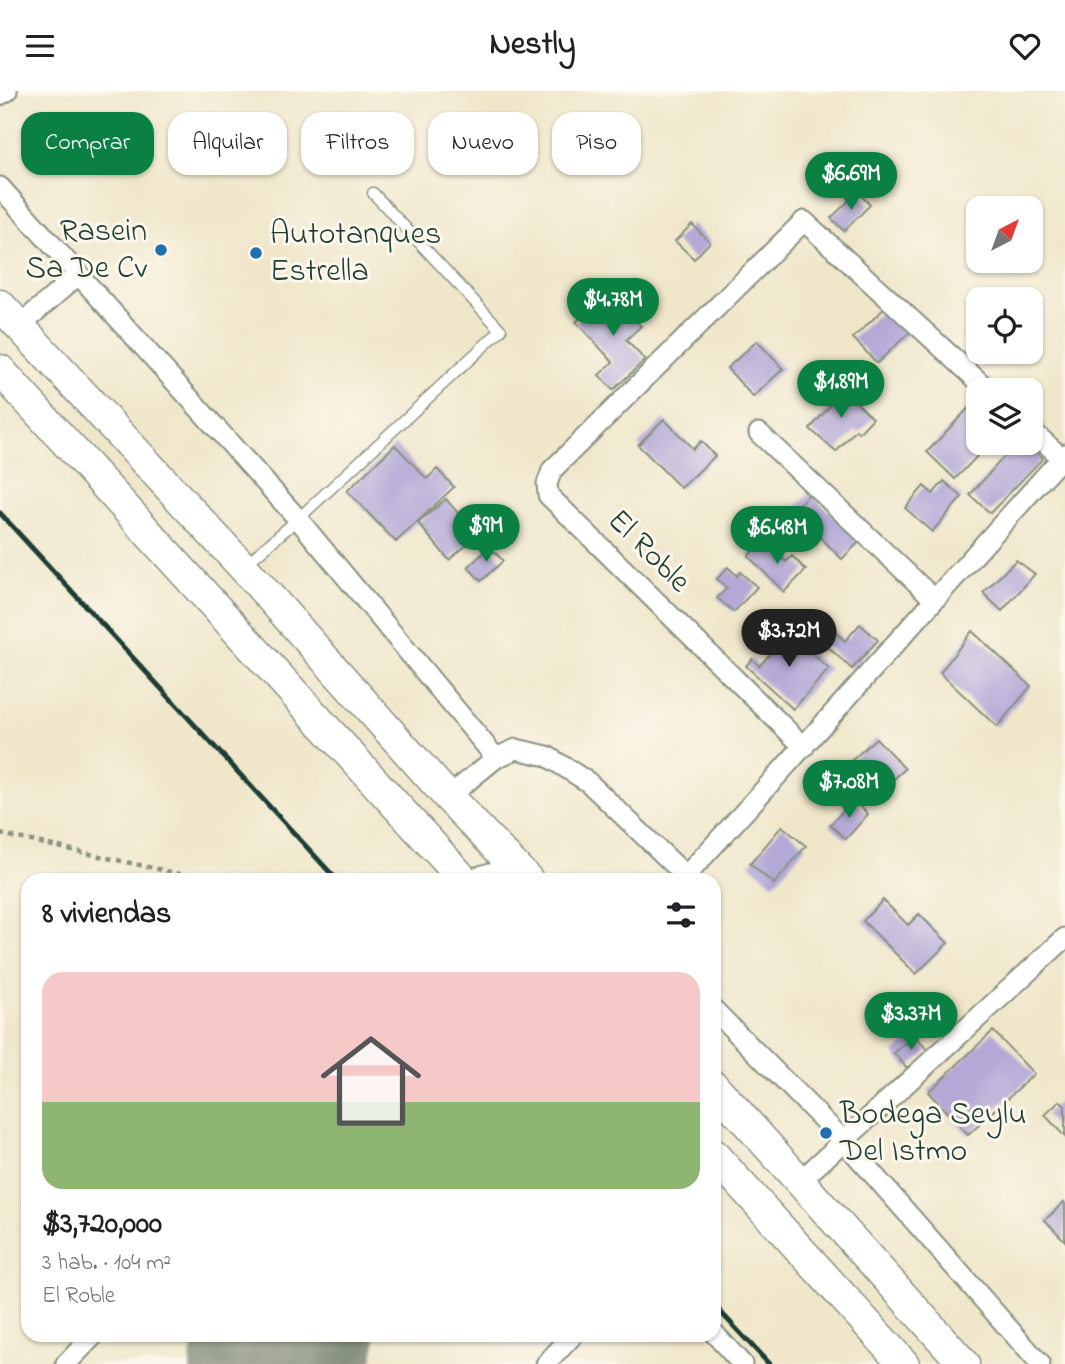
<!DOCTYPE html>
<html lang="es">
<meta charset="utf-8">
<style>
:root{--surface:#fff;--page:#f2f2f2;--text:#202124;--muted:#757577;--line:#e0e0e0;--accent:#0b8043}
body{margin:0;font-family:"Indie Flower",sans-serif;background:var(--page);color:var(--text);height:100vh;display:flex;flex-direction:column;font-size:26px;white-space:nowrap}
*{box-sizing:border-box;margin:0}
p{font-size:23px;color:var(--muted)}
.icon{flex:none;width:38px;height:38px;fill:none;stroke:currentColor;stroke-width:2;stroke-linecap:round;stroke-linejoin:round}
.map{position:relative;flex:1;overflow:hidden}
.details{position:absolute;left:21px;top:782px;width:700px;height:469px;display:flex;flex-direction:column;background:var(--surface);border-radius:21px;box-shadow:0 2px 5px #0004}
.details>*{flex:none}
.guide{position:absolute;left:21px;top:21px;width:700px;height:63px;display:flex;gap:14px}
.needle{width:46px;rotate:41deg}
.buttons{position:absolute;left:966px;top:105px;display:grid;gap:14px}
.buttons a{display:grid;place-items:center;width:77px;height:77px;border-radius:14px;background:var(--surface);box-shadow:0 2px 5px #0004;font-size:35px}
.price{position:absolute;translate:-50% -60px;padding:0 16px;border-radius:24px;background:var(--accent);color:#fff;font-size:23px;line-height:46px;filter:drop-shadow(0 2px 4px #0008)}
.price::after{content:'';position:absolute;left:50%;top:42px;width:21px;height:16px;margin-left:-10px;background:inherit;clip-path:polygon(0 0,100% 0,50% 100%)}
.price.active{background:#222;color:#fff}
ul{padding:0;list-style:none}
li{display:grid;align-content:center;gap:14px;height:371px;padding:0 21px}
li+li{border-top:2px solid var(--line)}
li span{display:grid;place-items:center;height:217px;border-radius:21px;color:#555}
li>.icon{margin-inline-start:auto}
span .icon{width:126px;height:126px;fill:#fffc;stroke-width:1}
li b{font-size:30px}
h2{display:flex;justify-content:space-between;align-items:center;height:84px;padding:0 21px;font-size:30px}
.tag{padding:0 24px;border-radius:21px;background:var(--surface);box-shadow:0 2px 5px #0004;font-size:24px;line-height:63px}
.tag.active{background:var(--accent);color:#fff}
header{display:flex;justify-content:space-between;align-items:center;height:91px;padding:0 21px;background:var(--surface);font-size:32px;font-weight:800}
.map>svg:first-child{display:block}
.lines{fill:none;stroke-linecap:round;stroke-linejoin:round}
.runway{stroke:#889280;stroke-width:158}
.building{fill:#b4a8d7}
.service-casing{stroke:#889280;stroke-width:13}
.minor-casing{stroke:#889280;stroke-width:23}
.primary-casing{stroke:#889280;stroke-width:33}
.path{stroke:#889280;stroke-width:4.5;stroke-dasharray:5 5;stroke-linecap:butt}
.service{stroke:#fff;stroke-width:10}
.minor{stroke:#fff;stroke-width:19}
.primary{stroke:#fff;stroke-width:30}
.rail{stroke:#1f3d34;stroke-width:5}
.poi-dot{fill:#1f6fb2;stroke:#fbf7ec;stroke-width:2.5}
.labels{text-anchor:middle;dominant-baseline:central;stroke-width:6;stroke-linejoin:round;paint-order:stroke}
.poi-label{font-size:32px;fill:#1f3d34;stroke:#fbf7ec;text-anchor:start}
.street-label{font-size:32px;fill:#1f3d34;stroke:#fbf7ec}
</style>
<header><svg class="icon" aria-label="menu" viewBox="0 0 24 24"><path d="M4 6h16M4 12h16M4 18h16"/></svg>Nestly<svg class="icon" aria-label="heart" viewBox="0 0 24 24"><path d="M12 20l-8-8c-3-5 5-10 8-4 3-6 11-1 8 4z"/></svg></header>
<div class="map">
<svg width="1065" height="1273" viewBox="0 0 1065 1273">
<rect width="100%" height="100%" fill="#fbf7ec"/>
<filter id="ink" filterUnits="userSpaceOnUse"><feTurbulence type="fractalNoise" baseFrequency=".0143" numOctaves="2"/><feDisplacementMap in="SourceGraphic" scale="14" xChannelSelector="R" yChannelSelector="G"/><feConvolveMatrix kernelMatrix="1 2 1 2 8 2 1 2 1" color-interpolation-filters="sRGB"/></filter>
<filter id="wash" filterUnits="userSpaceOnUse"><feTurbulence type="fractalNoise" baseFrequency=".00686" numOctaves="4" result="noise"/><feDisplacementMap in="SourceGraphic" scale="28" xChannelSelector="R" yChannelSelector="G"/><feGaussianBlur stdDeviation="1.57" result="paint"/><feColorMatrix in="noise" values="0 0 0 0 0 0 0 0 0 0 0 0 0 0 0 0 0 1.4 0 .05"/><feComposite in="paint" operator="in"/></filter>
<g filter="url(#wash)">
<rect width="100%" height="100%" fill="#f0e7cb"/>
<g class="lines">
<!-- runway -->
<path class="runway" d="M 269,1273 L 297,1244"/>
</g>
<g id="blocks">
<!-- building -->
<path class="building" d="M 858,101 L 870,114 L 844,140 L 831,127 Z
M 692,133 L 710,151 L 694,168 L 675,150 Z
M 608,201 L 641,235 L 626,249 L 645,269 L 613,299 L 599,284 L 613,271 L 576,231 Z
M 886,216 L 910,241 L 877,272 L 853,247 Z
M 757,250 L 783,278 L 753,306 L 727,277 Z
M 840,296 L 873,327 L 859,342 L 856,339 L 836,361 L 810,338 L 830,315 L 826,312 Z
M 977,308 L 978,309 L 978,352 L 990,352 L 955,388 L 927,361 Z
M 664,328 L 693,358 L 701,350 L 715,365 L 681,397 L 638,354 Z
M 1016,352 L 1025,352 L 1043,367 L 990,422 L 970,404 Z
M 395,354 L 427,388 L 437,378 L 454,396 L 396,451 L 347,400 Z
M 944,390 L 962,406 L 932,441 L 905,417 L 924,395 L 933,403 Z
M 810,402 L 860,450 L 842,468 L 793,419 Z
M 446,408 L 477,445 L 449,469 L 418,432 Z
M 764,449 L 786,471 L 792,465 L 806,479 L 784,501 L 748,465 Z
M 490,456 L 503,470 L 481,490 L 468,476 Z
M 1016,469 L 1035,483 L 1002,520 L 983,502 Z
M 728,476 L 737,485 L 740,481 L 757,496 L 734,521 L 717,507 L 727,497 L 717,488 Z
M 860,533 L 878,549 L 852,578 L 819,548 L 830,536 L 845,550 Z
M 778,539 L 786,545 L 789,542 L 829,578 L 793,618 L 746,575 L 752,568 L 759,575 L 772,561 L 764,554 Z
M 972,540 L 1031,595 L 997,636 L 940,582 Z
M 876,647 L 905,678 L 877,703 L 849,672 Z
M 853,709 L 868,723 L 846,748 L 830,734 Z
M 782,735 L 806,755 L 774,793 L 750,773 Z
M 883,809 L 908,834 L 919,823 L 948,852 L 916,883 L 863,830 Z
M 993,940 L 1034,983 L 968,1044 L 928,1001 Z
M 915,944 L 928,960 L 907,977 L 894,962 Z
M 1060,1010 L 1065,1015 L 1065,1046 L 1045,1024 Z
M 1064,1111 L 1065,1113 L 1065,1150 L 1045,1129 Z"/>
</g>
</g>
<g filter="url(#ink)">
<use href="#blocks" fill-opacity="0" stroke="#889280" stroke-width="2"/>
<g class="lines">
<!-- service casing -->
<g class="service-casing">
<path id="service" d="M 246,473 L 298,428 L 501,239 L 373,102"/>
</g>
<!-- minor casing -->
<g class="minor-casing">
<path id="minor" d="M 0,4 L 7,0
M 0,96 L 298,428 L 496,667
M 19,235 L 79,183
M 1031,339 L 1062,367
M 759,342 L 934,508
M 804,656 L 548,404 L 547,393 L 552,379 L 804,130 L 988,299
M 448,706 L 496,667 L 516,658 L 547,665 L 588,691 L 686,785
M 466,789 L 515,775
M 682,789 C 811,649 937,505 1065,363
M 714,919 L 843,1049 L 1040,1273
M 800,1090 L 1065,847
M 714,1242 L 742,1273
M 66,1273 L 94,1244
M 546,1273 L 573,1244"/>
</g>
<!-- primary casing -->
<g class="primary-casing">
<path id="primary" d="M 0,214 L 243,476 L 448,706 L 528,789
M 0,279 L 464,789
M 714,995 L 964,1273
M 714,1064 L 904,1273"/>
</g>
<!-- path -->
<path class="path" d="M 0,743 L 207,789"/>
<!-- service -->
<use href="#service" class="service"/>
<!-- minor -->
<use href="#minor" class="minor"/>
<!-- primary -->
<use href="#primary" class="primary"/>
<!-- rail -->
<path class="rail" d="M 0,422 L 337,789
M 714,1214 L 769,1273"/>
</g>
</g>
<!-- markers -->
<g class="poi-dot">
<circle cx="161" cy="159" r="7"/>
<circle cx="256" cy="162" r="7"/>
<circle cx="826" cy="1042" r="7"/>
</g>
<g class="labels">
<!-- poi labels -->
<g class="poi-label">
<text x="147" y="141" text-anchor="end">Rasein<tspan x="147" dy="37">Sa De Cv</tspan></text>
<text x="270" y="144">Autotanques<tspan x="270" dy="37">Estrella</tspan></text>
<text x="840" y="1024">Bodega Seylu<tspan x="840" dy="37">Del Istmo</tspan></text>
</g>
<!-- street labels -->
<g class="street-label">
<text transform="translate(648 461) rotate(45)">El Roble</text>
</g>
</g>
</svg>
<div class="buttons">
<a><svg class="needle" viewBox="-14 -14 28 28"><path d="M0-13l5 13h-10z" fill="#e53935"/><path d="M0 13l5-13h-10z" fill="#757577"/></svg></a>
<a><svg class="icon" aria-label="locate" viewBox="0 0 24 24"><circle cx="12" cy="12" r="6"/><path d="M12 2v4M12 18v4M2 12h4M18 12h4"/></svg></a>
<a><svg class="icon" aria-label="layers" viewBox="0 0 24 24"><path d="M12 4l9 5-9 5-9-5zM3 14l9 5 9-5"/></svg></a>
</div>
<b class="price" style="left:851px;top:121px">$6.69M</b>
<b class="price" style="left:613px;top:247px">$4.78M</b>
<b class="price" style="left:841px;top:329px">$1.89M</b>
<b class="price" style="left:486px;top:473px">$9M</b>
<b class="price" style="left:777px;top:475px">$6.48M</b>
<b class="price active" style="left:789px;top:578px">$3.72M</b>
<b class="price" style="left:849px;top:729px">$7.08M</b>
<b class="price" style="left:911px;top:961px">$3.37M</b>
<div class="guide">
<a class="tag active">Comprar</a>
<a class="tag">Alquilar</a>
<a class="tag">Filtros</a>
<a class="tag">Nuevo</a>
<a class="tag">Piso</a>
</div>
<section class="details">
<h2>8 viviendas<svg class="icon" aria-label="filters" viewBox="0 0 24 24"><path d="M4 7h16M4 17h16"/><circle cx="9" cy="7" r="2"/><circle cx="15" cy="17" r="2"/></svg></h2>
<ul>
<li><span style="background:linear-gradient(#f6c9c9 60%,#8fb573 0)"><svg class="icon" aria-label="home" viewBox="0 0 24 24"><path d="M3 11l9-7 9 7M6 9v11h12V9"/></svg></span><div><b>$3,720,000</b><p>3 hab. · 104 m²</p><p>El Roble</p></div></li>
</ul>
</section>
</div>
